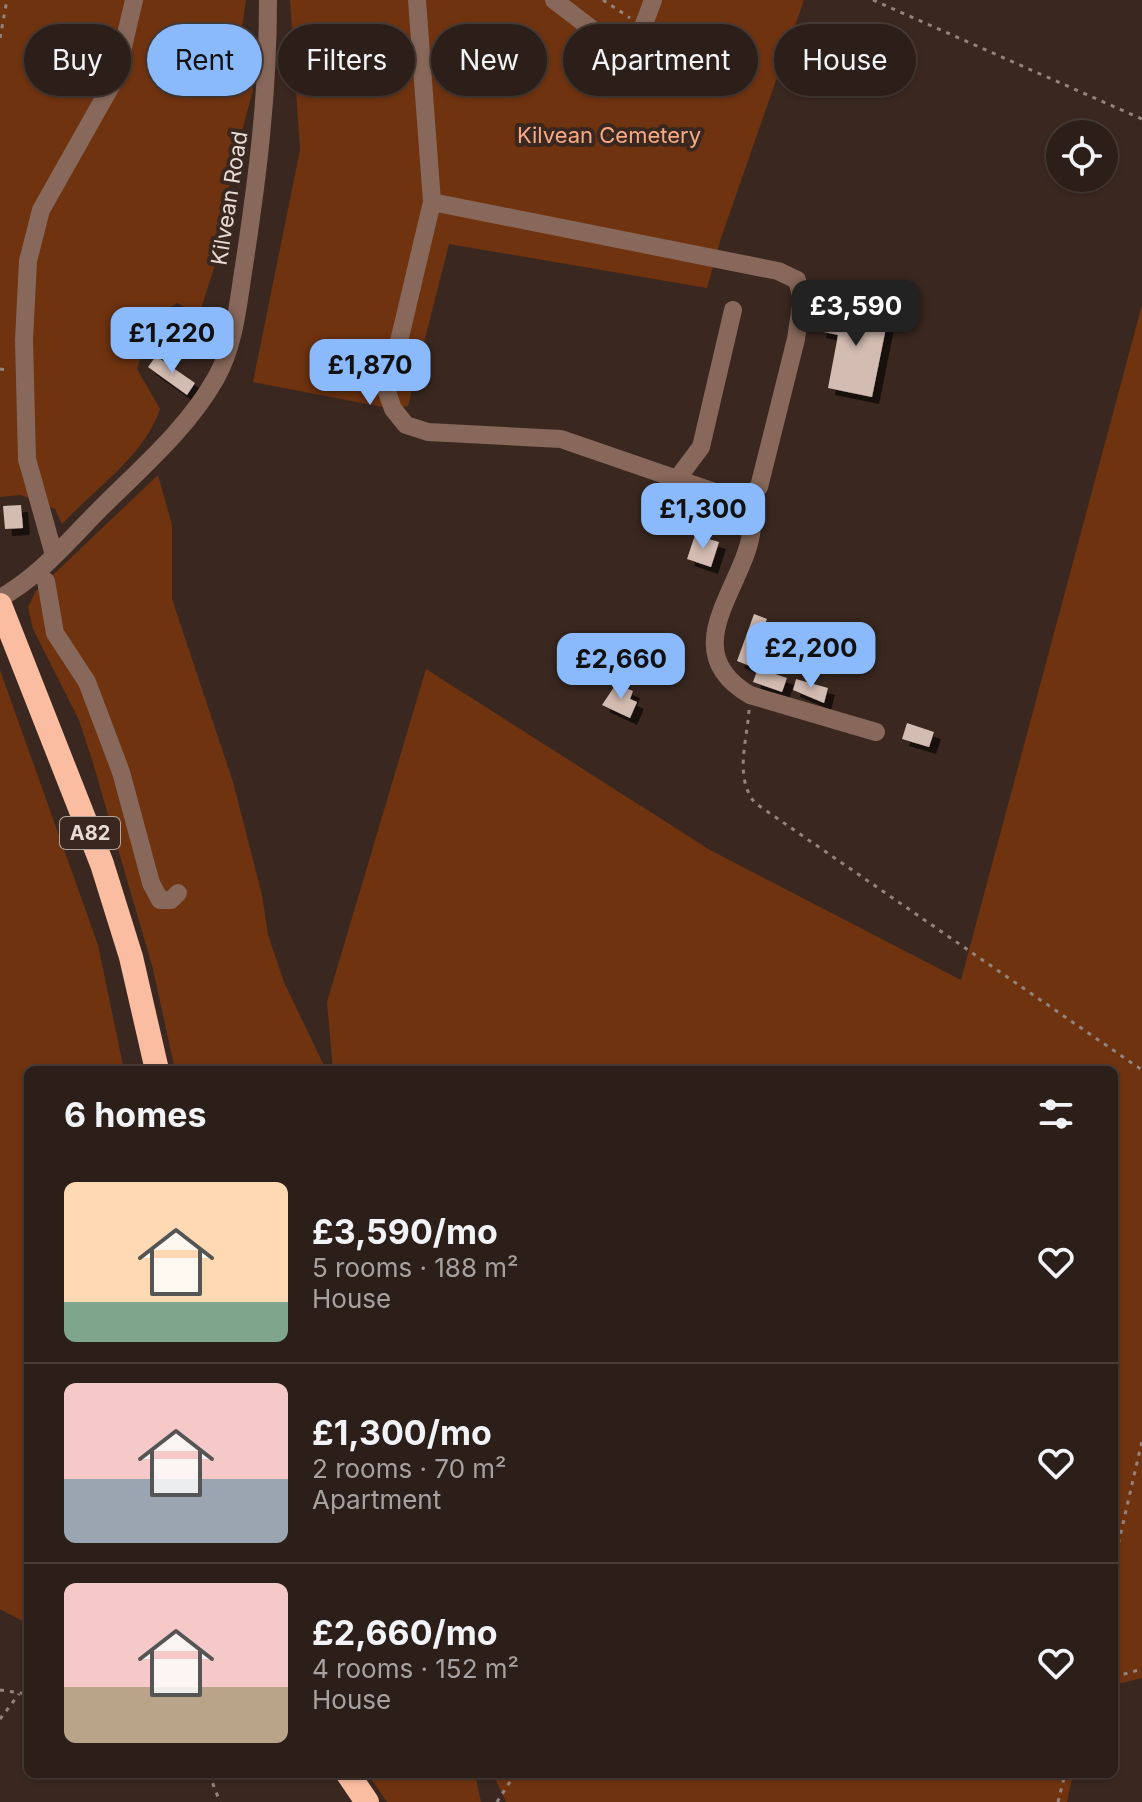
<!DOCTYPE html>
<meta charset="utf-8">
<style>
:root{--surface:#2c1e18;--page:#342721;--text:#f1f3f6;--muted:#a6a2a2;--line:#483c37;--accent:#8abafc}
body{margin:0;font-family:Inter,sans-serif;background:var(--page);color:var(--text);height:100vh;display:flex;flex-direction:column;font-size:30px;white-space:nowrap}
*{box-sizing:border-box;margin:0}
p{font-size:26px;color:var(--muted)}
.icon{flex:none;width:44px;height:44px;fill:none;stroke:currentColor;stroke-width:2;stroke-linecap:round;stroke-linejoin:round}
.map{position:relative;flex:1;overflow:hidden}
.side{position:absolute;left:24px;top:1066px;width:1094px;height:712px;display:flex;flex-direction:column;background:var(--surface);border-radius:12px;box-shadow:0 2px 6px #0004,0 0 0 2px var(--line)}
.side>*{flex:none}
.top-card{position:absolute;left:24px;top:24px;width:1094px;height:72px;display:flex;gap:16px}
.fabs{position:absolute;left:1046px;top:120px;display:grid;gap:16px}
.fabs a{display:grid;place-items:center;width:72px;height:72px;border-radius:50%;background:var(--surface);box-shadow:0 2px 6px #0004,0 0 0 2px var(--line);font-size:40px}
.price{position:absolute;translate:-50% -68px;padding:0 18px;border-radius:16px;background:var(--accent);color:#111;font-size:26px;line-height:52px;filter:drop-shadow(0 2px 4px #0008)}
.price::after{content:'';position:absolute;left:50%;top:48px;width:24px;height:18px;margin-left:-12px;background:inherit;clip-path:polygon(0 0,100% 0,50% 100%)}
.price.on{background:#222;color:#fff}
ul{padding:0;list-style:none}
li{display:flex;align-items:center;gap:24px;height:200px;padding:0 40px}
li+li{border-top:2px solid var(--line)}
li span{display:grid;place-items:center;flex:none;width:224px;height:160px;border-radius:12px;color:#555}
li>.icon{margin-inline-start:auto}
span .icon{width:96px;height:96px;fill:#fffc;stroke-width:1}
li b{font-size:34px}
h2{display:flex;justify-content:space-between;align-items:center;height:96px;padding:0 40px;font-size:34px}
.tag{padding:0 28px;border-radius:36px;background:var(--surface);box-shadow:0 2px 6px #0004,0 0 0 2px var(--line);font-size:28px;line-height:72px}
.tag.on{background:var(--accent);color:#111}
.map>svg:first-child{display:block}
.green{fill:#6f3310}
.building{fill:#d3bcb2;filter:url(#shadow)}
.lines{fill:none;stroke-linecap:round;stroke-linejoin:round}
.path{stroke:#93847e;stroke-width:3;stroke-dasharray:4 6;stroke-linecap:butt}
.minor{stroke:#87685a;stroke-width:18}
.highway{stroke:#fabda1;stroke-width:24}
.labels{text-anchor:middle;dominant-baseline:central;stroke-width:8;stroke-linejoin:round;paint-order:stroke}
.shield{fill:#3a2820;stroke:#b3a59f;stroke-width:2}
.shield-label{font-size:20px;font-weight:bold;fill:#e7dbd6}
.park-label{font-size:22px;fill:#f7aa84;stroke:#3a2820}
.street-label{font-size:22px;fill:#e7dbd6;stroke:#3a2820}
</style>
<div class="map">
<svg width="1142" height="1802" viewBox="0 0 1142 1802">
<defs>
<filter id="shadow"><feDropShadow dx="7" dy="7" stdDeviation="0" flood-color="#0009"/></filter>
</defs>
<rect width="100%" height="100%" fill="#3a2820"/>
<!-- green -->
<path class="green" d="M 0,0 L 246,0 L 241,36 L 251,65 L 253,90 L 232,168 L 222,243 L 199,315 L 177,303 C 152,317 146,343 137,369 L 160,409 C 145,455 95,489 62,524 L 55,509 L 21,495 L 0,497 Z
M 290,0 L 804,0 L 721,238 L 707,288 L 449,244 L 408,406 L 393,409 L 253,382 L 300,150 Z
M 1142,305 L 1142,1678 L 1114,1685 L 1114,1070 L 333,1070 L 327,1002 L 426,669 L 710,850 L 961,980 Z
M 158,475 L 172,525 L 172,599 L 233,782 L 262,895 L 268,935 L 284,982 L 326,1070 L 175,1070 L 153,969 L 93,763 L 79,720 L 33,629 L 28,607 L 36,591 Z
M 0,670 L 98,945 L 124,1070 L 28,1070 L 26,1623 L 0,1609 Z
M 368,1774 L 475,1774 L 481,1802 L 387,1802 Z
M 493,1774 L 1073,1774 L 1067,1802 L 506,1802 Z"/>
<!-- building -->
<path class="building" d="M 845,304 L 889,313 L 872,397 L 828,388 L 838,335 L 819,331 L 823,310 L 843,314 Z
M 180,310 L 218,338 L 210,352 L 185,333 L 180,340 L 165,329 Z
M 156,356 L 195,383 L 187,395 L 148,367 Z
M 21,505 L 23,528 L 5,529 L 3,506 Z
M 695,535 L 719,542 L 711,567 L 687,559 Z
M 754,614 L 767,619 L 750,666 L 737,661 Z
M 758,668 L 787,678 L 782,692 L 753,682 Z
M 796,679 L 828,688 L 824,703 L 793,690 Z
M 616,684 L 633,691 L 630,699 L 637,702 L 630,718 L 602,705 Z
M 907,723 L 934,732 L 929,747 L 902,739 Z"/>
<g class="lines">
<!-- path -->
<path class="path" d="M 603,0 L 630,18
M 873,0 L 1142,119
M 0,38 L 7,0
M 0,369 L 9,370
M 749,710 C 747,742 734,777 755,803 L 1142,1070
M 1114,1563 L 1142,1441
M 1114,1677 L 1142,1669
M 0,1690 L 28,1694
M 0,1719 L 19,1694
M 209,1774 L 220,1802
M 497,1802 L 515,1774
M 1058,1802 L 1065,1774"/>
<!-- minor -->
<path class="minor" d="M 417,0 L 432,202 L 387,392 L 393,409 L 406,425 L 428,432 L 561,439 L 732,498 L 748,495 L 759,487 L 796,339 L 802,299 L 797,280 L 778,271 L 432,202
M 554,0 L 631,59 L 653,0
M 677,479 L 701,447 L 733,310
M 748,495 C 749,505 753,516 752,526 C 749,583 671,649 750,695 L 876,732
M 54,555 L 27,459 L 24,340 L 28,261 L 41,210 L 116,77 L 134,0
M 46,581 L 55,633 L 87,682 L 121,772 L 151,883 L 160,900 L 171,900 L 178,893
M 0,598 C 39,577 69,540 100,509 C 140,469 188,428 216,378 C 235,344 238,303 244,266 C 258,174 268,93 268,0"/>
<!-- highway -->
<path class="highway" d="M 0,605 L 102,864 L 131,957 L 157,1070
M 348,1774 L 367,1802"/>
</g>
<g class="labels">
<!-- shield labels -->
<rect class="shield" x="60" y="817" width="60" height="32" rx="6"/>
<g class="shield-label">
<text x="90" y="833">A82</text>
</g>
<!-- park labels -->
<g class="park-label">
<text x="609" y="135">Kilvean Cemetery</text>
</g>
<!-- street labels -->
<g class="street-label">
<text transform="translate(229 198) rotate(-81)">Kilvean Road</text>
</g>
</g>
</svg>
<div class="fabs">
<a><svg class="icon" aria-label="locate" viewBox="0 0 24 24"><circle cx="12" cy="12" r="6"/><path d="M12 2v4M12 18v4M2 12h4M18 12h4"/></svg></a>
</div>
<b class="price on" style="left:856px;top:348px">£3,590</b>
<b class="price" style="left:172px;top:375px">£1,220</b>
<b class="price" style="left:370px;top:407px">£1,870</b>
<b class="price" style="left:703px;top:551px">£1,300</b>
<b class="price" style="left:811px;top:690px">£2,200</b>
<b class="price" style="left:621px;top:701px">£2,660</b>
<div class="top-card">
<a class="tag">Buy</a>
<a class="tag on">Rent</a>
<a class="tag">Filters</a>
<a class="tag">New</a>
<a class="tag">Apartment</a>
<a class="tag">House</a>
</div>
<section class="side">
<h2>6 homes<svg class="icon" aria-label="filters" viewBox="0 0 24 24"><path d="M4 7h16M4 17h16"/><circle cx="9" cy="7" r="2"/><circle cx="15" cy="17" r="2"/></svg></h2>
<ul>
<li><span style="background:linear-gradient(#ffd9b3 75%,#7fa58c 0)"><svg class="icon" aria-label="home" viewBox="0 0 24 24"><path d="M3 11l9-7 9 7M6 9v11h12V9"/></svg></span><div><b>£3,590/mo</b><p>5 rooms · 188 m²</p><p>House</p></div><svg class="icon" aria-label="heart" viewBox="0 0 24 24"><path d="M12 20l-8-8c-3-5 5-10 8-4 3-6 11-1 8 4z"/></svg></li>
<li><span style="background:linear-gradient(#f6c9c9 60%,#9aa5b1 0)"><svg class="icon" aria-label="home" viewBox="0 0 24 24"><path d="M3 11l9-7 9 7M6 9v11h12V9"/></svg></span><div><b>£1,300/mo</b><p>2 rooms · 70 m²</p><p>Apartment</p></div><svg class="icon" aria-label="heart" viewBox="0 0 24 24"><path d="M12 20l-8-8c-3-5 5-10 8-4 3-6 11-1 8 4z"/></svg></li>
<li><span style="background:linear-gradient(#f6c9c9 65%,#b9a48a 0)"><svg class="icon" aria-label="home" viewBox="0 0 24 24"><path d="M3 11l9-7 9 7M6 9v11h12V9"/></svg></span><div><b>£2,660/mo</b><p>4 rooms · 152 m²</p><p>House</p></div><svg class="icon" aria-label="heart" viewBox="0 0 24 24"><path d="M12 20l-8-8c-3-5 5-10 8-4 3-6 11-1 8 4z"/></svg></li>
</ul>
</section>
</div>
